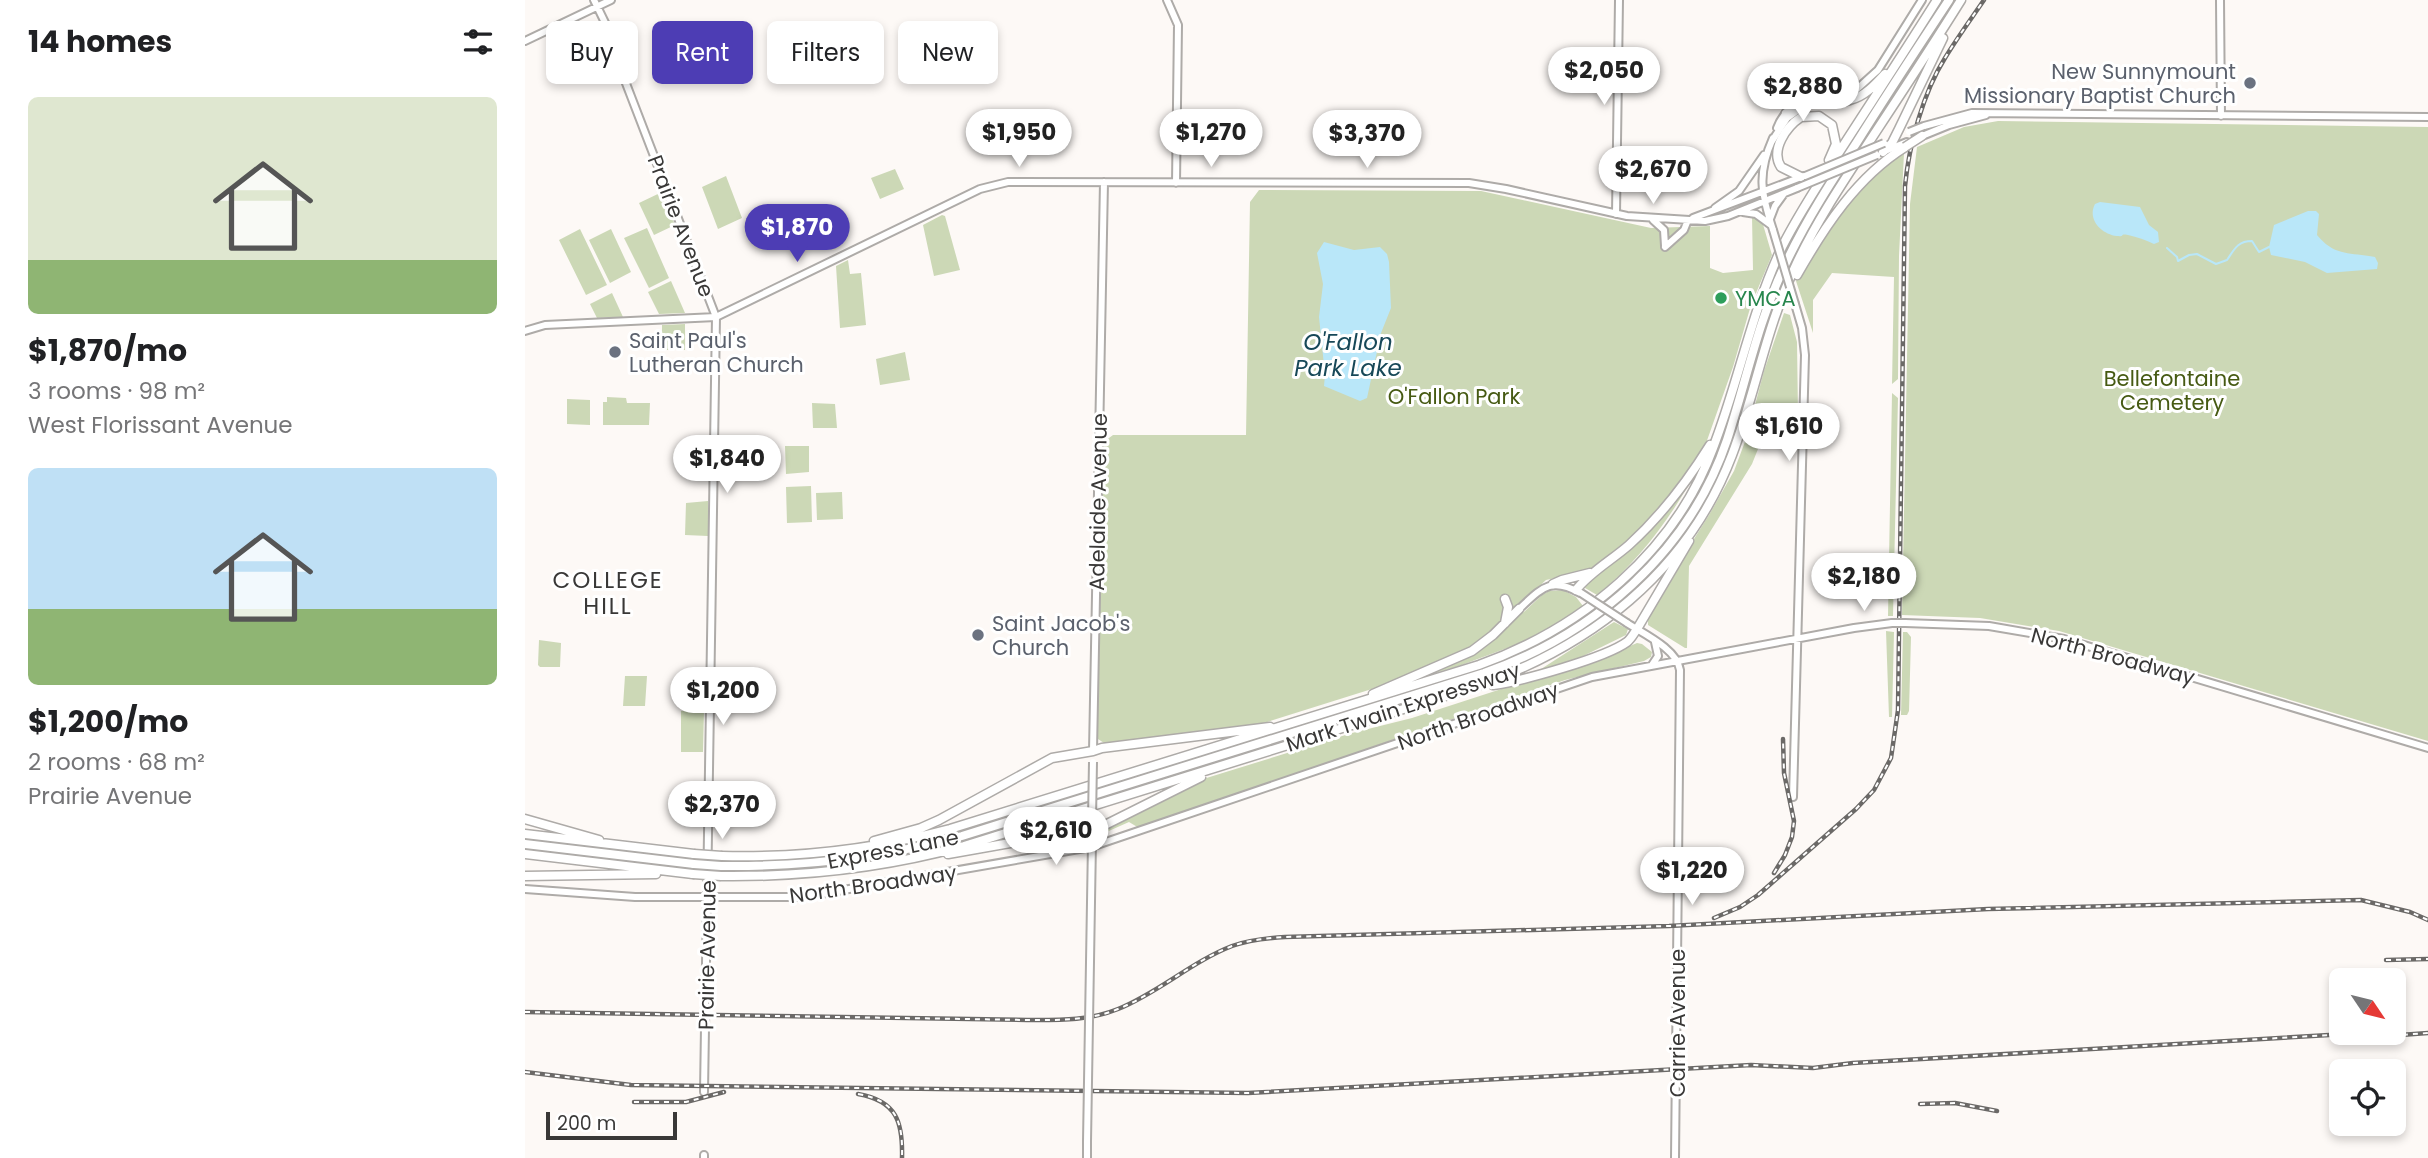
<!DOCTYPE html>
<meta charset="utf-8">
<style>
:root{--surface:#fff;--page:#f2f2f2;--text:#202124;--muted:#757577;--accent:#4d3db4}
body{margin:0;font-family:Poppins,sans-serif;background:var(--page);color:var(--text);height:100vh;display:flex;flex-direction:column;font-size:26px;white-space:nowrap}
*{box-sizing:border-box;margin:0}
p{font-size:23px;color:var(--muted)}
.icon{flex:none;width:38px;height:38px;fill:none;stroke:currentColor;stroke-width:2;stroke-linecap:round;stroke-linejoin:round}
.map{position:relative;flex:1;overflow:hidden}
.side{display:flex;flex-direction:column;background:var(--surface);width:525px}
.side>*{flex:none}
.banner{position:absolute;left:21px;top:21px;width:665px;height:63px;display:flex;gap:14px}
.needle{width:46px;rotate:125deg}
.controls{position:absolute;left:1804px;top:968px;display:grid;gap:14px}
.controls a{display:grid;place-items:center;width:77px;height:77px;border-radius:10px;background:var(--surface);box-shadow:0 4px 10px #0003;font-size:35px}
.scale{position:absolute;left:21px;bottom:18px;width:131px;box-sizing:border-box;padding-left:7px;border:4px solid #393837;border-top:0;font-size:19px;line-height:24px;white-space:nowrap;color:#393837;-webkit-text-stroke:5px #fff;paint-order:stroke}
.price{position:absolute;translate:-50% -60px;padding:0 16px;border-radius:24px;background:#fff;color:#222;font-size:23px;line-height:46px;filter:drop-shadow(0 2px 4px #0008)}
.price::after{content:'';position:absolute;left:50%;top:42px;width:21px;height:16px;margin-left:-10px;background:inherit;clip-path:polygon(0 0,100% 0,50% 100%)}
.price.on{background:var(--accent);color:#fff}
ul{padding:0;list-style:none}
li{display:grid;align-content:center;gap:14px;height:371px;padding:0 28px}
li span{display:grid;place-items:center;height:217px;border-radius:10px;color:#555}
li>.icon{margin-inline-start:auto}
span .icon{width:126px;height:126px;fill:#fffc;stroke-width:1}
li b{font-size:30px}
h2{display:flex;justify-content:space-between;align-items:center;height:84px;padding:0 28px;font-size:30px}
.tag{padding:0 24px;border-radius:10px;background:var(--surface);box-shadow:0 4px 10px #0003;font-size:24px;line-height:63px}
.tag.on{background:var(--accent);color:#fff}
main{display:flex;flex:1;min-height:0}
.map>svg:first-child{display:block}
.green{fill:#ccd8b6}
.water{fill:#b9e7f9}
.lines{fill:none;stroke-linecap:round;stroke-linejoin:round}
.stream{stroke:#b9e7f9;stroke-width:2}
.secondary-casing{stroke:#aeaba8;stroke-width:10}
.primary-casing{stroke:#aeaba8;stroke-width:10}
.highway-casing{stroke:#aeaba8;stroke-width:11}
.secondary{stroke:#fff;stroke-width:6}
.primary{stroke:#fff;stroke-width:6}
.highway{stroke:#fff;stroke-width:8}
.rail-casing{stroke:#6b6967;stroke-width:4.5}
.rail{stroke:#fff;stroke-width:2;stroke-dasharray:5;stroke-linecap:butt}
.secondary-bridge-casing{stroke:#aeaba8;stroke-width:10;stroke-linecap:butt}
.primary-bridge-casing{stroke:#aeaba8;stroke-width:10;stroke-linecap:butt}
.highway-bridge-casing{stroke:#aeaba8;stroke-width:11;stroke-linecap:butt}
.secondary-bridge{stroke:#fff;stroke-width:6}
.primary-bridge{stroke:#fff;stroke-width:6}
.highway-bridge{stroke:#fff;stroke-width:8}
.worship-dot{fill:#6b7280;stroke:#fff;stroke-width:2.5}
.leisure-dot{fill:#2e9e5b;stroke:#fff;stroke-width:2.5}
.labels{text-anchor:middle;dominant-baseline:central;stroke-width:6;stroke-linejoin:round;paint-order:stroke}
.worship-label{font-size:21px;fill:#5b616d;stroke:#fff;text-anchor:start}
.street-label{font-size:21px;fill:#393837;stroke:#fff}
.leisure-label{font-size:21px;fill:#27864d;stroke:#fff;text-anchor:start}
.park-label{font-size:21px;fill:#465a13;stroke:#fff}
.water-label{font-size:23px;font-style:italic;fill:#174858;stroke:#fff}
.neighbourhood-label{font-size:23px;letter-spacing:2px;fill:#393837;stroke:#fff}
</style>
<main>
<section class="side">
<h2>14 homes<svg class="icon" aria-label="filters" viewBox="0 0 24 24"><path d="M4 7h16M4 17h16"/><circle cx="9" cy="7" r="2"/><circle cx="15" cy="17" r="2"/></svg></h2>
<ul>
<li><span style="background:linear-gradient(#dfe7d0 75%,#8fb573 0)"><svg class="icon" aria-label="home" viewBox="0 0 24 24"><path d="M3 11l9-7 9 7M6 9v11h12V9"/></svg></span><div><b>$1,870/mo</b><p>3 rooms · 98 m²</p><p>West Florissant Avenue</p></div></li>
<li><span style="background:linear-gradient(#bfe0f5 65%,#8fb573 0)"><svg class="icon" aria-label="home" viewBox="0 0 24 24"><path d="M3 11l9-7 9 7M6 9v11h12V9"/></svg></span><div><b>$1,200/mo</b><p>2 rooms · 68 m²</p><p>Prairie Avenue</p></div></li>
</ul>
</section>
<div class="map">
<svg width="1903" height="1158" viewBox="0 0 1903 1158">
<rect width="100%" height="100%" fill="#fdf9f6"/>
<!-- green -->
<path class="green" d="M 1473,121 L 1903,127 L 1903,741 L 1534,631 L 1455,618 L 1377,615 L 1385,204 L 1392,147 L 1439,127 Z
M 1379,153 L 1374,256 L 1373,379 L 1367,384 L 1369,277 L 1307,273 L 1288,300 L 1288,333 L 1271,281 C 1292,240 1337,172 1379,153 Z
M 370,169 L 379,189 L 355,199 L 346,178 Z
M 201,176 L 217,218 L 193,229 L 177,187 Z
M 734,190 L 956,191 L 1126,228 L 1185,226 L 1185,268 L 1198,273 L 1228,270 L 1227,216 L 1237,221 L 1247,255 L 1226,305 L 1208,367 L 1179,449 L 1120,527 L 1071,569 L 1021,580 L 956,640 L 937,653 L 866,683 L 739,723 L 582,745 L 573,739 L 572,734 L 577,446 L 580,441 L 588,435 L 721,435 L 725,202 Z
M 137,192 L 150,225 L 129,235 L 114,203 Z
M 417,215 L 420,216 L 435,270 L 409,276 L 398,225 Z
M 122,228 L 144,278 L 124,288 L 99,238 Z
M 55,229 L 82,285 L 61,295 L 34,240 Z
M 86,229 L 106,272 L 85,283 L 64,240 Z
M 323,260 L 325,274 L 336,273 L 341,325 L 315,328 L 311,266 Z
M 146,281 L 160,313 L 134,314 L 123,292 Z
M 87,293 L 98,317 L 72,318 L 65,304 Z
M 1259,313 L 1265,315 L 1272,342 L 1273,414 L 1247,414 L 1227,464 L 1164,566 L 1162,648 L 1160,648 L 1123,625 L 1123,617 L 1130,601 L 1184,515 L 1209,471 L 1221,439 L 1239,371 Z
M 160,324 L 160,350 L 137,350 L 137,325 Z
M 380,352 L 385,380 L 355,385 L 351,359 Z
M 1367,393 L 1373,398 L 1368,616 L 1363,616 Z
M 82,397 L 101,398 L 102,403 L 125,403 L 124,425 L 78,425 L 78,402 L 82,402 Z
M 42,399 L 65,400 L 65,425 L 42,424 Z
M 287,403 L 310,404 L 312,428 L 288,428 Z
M 260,446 L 284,446 L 284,472 L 261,474 Z
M 1171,472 C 1145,519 1114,561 1072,595 L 1060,588 L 1061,583 L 1088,561 Z
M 286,486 L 287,522 L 262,523 L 261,487 Z
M 317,492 L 318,519 L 292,520 L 291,493 Z
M 183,501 L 183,536 L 160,535 L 161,503 Z
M 1038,590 L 1051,597 L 1058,606 L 1027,626 L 993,644 L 934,666 L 883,681 L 919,667 L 1000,611 L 1017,595 L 1024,591 Z
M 1089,622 L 1103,629 L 1101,635 L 1054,658 L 1013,671 Z
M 1361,631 L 1369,632 L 1367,717 L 1364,717 Z
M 1378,632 L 1382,632 L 1386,637 L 1384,711 L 1382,715 L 1376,715 Z
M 14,640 L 36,643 L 35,667 L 15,667 L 13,665 Z
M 1112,643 L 1117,644 L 1127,652 L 1126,657 L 1119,661 L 1040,680 L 614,828 L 604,822 L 577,834 L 578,830 L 587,823 L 675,780 L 827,733 L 887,718 L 1091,652 Z
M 100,676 L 122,676 L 120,706 L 98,706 Z
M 156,711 L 179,711 L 178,752 L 156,752 Z"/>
<!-- water -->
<path class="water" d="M 1575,202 L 1615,207 L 1624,225 L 1633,232 L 1634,242 L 1629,244 C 1621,240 1612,237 1603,235 C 1594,233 1601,237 1592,236 C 1576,234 1562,219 1570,204 Z
M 1783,211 L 1791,211 L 1794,214 L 1792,235 C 1810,257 1825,252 1850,257 L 1853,263 L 1852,269 L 1802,273 L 1780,262 L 1746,255 L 1744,247 L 1749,225 Z
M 799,242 L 829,250 L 855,247 L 862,254 L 864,262 L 866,308 L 856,333 L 842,398 L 835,401 L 799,386 L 800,375 L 794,317 L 798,284 L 792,253 Z"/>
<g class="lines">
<!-- stream -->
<path class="stream" d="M 1642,248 L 1652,257 L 1653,261 L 1664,255 L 1672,254 L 1691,264 L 1702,260 C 1709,250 1712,241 1727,241 L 1734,252 L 1744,247"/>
<!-- secondary casing -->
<g class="secondary-casing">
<path id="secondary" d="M 69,0 L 87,37 L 97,73 L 191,317 L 179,1092
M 642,0 L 653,25 L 651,183
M 1695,0 L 1696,116
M 0,41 L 86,0
M 1306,102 L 1332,89 L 1353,70 L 1397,0
M 1399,126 L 1447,113 L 1903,117
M 1252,128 C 1266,93 1297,97 1328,88
M 1397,136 L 1424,125 L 1461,115
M 1247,141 L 1262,118 L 1272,111
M 1360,151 L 1382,142
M 1190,208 L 1214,191 L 1239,155
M 1218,212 L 1231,214 L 1246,225
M 1091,214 L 1094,0
M 1168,218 L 1279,176
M 1245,219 L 1250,206 L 1258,195
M 1128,220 L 1139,230 L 1140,246
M 1248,230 C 1236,193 1232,174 1248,138
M 1140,247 L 1159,230 L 1163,220
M 0,331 L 20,325 L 191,317 L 455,189 L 483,182 L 944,183 L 981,189 L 1102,216 L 1180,221 L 1203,216 L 1272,188
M 994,609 C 1016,589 1025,576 1055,593
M 1102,623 C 1119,634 1152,649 1155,670 L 1150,1158
M 1380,623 L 1464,626 L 1539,639 L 1903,748
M 1127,665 L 1133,656 L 1130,642
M 568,751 L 579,182
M 1268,797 L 1280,355 L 1277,328 L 1270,304
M 0,889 L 110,897 L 278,897 L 566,847 L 1067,677 L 1329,628 L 1367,623
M 179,1158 L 179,1155"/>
</g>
<!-- primary casing -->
<g class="primary-casing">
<path id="primary" d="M 562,1158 L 562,1142"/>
</g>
<!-- highway casing -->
<g class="highway-casing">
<path id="highway" d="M 1261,113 C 1285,96 1300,108 1325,100 C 1340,96 1350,85 1360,74
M 1358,152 L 1367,143 L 1374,129 L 1418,38
M 1276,177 L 1256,167 C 1245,150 1261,127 1276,117 L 1294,116 L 1307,125 L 1311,144 L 1304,160
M 1272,275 C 1300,226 1332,177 1380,147
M 1028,584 L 1037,580 L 1065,573
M 1051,590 C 1065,572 1087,560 1104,545 C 1137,515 1162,482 1185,445
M 980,599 L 983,607 L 980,623
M 968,685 C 997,681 1080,658 1102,642 C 1106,639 1109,633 1112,629 L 1164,541
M 848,694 L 947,651 L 968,635 L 994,609
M 0,819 L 74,840
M 0,834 L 169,854
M 349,841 L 396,828 L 414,820 L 527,758 L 568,751 L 577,748 L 745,727
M 0,844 L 169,864
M 0,854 L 168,874
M 423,854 L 576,827 L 676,777
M 197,856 C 274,858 350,849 425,829 L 954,665 C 1057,628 1149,553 1188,448 C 1214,381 1226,313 1257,247 C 1275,211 1298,177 1320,143 C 1351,95 1382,48 1412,0
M 196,866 C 279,867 357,858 437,836 L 959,673 C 1068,635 1164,553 1202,440 C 1221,382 1233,321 1260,265 C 1280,222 1306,182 1332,142 C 1362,94 1393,47 1424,0
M 0,876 L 131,874
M 196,876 C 279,877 359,868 439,846 L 949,687 C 1065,647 1162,573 1207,455 C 1231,392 1241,326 1271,265 C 1293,218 1322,176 1350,133 C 1379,89 1408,45 1436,0"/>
</g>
<!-- secondary -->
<use href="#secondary" class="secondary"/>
<!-- primary -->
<use href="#primary" class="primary"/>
<!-- highway -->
<use href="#highway" class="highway"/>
<!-- rail casing -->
<g class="rail-casing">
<path id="rail" d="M 1249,873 L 1260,855 L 1267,837 L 1269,821 L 1259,773 L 1258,739
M 1189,918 L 1215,907 L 1233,895 L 1331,809 L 1349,790 L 1366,758 L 1373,710 L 1380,186 C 1384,145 1398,93 1420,58 C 1432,38 1446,19 1459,0
M 1861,960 L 1903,959
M 0,1012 L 502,1020 C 533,1020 564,1021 593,1009 C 633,993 666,962 707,946 C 724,940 742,938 760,937 L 1144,926 L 1463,909 L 1836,900 L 1885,912 L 1903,920
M 1848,1037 L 1903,1033
M 0,1072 L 106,1085 L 723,1093 L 1226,1065 L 1288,1068 L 1328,1063 L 1856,1032
M 333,1094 C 372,1101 378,1122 377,1158
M 109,1102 L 161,1102 L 199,1092
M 1395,1104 L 1430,1103 L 1472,1111"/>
</g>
<!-- rail -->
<use href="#rail" class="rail"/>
<!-- secondary-bridge casing -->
<g class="secondary-bridge-casing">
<path id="secondary-bridge" d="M 1384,132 L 1399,126
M 1280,176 L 1359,143
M 1272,188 L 1352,155
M 1248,230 L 1270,304
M 1056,593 L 1102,623
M 1367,623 L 1380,623"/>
</g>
<!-- primary-bridge casing -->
<g class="primary-bridge-casing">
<path id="primary-bridge" d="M 567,819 L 568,762
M 562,1142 L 567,842"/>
</g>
<!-- highway-bridge casing -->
<g class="highway-bridge-casing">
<path id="highway-bridge" d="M 1380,147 L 1397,136
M 169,854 L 197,856
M 169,864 L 196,866
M 168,874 L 196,876"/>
</g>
<!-- secondary-bridge -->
<use href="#secondary-bridge" class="secondary-bridge"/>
<!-- primary-bridge -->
<use href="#primary-bridge" class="primary-bridge"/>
<!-- highway-bridge -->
<use href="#highway-bridge" class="highway-bridge"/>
</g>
<!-- markers -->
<g class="worship-dot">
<circle cx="1725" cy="83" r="7"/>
<circle cx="90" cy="352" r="7"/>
<circle cx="453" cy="635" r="7"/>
</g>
<circle class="leisure-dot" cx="1196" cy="298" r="7"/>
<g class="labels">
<!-- worship labels -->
<g class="worship-label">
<text x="1711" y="71" text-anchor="end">New Sunnymount<tspan x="1711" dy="24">Missionary Baptist Church</tspan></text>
<text x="104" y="340">Saint Paul's<tspan x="104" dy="24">Lutheran Church</tspan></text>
<text x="467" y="623">Saint Jacob's<tspan x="467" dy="24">Church</tspan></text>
</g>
<!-- street labels -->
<g class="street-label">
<text transform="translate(156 226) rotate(69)">Prairie Avenue</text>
<text transform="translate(573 502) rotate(-89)">Adelaide Avenue</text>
<text transform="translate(1588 656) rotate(15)">North Broadway</text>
<text transform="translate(878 707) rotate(-18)">Mark Twain Expressway</text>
<text transform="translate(953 716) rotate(-19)">North Broadway</text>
<text transform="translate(368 849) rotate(-11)">Express Lane</text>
<text transform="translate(348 884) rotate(-8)">North Broadway</text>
<text transform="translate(182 955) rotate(-89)">Prairie Avenue</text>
<text transform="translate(1152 1023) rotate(-90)">Carrie Avenue</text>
</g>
<!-- leisure labels -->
<g class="leisure-label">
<text x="1210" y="298">YMCA</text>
</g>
<!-- park labels -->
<g class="park-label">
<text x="1647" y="378">Bellefontaine<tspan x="1647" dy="24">Cemetery</tspan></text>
<text x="929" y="396">O'Fallon Park</text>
</g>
<!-- water labels -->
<g class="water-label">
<text x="823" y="342">O'Fallon<tspan x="823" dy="26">Park Lake</tspan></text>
</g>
<!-- neighbourhood labels -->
<g class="neighbourhood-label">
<text x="83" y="580">COLLEGE<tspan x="83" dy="26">HILL</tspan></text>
</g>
</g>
</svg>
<div class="controls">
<a><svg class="needle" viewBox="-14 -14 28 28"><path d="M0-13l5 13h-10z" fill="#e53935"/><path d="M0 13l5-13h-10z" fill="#757577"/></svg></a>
<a><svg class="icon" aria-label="locate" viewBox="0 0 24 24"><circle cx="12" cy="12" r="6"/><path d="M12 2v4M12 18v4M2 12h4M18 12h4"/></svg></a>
</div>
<div class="scale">200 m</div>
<b class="price" style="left:1079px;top:107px">$2,050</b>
<b class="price" style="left:1278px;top:123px">$2,880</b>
<b class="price" style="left:494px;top:169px">$1,950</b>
<b class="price" style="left:686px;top:169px">$1,270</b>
<b class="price" style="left:842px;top:170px">$3,370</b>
<b class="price" style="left:1128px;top:206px">$2,670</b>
<b class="price on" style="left:272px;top:264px">$1,870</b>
<b class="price" style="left:1264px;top:463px">$1,610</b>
<b class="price" style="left:202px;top:495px">$1,840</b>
<b class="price" style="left:1339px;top:613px">$2,180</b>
<b class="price" style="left:198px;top:727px">$1,200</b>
<b class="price" style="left:197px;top:841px">$2,370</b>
<b class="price" style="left:531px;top:867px">$2,610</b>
<b class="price" style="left:1167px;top:907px">$1,220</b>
<div class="banner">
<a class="tag">Buy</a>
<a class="tag on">Rent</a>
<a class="tag">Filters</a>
<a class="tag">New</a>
</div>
</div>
</main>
